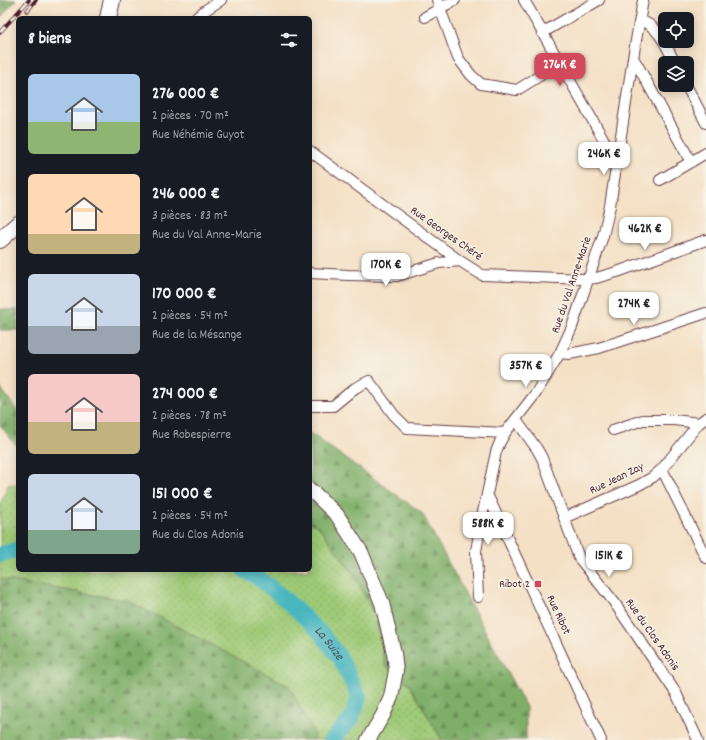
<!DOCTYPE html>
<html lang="fr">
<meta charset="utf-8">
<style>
:root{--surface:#171b24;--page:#242831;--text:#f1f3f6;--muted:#9ea1a6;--accent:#d1495b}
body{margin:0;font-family:Dekko,sans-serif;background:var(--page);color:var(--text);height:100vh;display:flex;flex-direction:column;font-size:15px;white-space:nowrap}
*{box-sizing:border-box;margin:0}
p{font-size:13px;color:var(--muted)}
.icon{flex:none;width:22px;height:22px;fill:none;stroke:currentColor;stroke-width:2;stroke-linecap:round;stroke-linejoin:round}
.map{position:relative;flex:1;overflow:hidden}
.sheet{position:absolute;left:16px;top:16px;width:296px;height:556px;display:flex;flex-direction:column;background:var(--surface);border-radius:6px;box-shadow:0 2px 10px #0003}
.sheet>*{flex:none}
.controls{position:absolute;left:658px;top:12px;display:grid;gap:8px}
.controls a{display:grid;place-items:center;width:36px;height:36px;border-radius:6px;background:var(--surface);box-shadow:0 2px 10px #0003;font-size:20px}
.price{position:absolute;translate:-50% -34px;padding:0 9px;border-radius:8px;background:#fff;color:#222;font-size:13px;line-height:26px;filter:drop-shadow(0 1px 2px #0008)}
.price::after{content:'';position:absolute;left:50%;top:24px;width:12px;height:9px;margin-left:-6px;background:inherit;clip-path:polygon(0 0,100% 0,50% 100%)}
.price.current{background:var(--accent);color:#fff}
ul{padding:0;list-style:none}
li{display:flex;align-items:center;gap:12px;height:100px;padding:0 12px}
li span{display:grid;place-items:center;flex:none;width:112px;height:80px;border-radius:6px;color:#555}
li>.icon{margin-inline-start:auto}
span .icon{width:48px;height:48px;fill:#fffc;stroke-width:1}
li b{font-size:17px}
h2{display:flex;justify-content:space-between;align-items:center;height:48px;padding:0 12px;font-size:17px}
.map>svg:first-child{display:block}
.grass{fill:url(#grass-dots);stroke:#747450}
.forest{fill:url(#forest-firs);stroke:#646649}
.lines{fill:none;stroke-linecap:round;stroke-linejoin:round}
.river{stroke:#47b6bf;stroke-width:16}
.street-casing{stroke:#643c42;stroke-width:12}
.secondary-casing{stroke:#643c42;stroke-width:16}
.primary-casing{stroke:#643c42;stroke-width:18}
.street{stroke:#fff;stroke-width:10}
.secondary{stroke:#fff;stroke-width:14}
.primary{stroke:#fff;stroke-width:16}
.rail-casing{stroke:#4a1f2b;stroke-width:4}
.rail{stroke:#f7f3e8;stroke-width:2.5;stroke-dasharray:8;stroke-linecap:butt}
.poi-dot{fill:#d1495b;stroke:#f7f3e8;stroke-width:1.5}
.labels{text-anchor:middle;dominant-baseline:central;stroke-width:3;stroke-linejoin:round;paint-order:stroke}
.street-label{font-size:12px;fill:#4a1f2b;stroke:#f7f3e8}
.poi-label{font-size:12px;fill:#4a1f2b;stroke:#f7f3e8;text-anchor:end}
.water-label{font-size:13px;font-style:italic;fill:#49545f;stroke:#f7f3e8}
</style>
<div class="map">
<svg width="706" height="740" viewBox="0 0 706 740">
<defs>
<pattern id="grass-dots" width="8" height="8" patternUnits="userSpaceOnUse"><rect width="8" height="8" fill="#9eca76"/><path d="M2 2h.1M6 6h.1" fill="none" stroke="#8aad66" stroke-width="1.8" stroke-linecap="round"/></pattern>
<pattern id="forest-firs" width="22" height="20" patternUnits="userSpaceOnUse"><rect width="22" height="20" fill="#7eae67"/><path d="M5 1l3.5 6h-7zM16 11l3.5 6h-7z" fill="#698d55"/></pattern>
</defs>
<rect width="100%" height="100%" fill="#f7f3e8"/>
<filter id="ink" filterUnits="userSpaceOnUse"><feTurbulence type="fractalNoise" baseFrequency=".025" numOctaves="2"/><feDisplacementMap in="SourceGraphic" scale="8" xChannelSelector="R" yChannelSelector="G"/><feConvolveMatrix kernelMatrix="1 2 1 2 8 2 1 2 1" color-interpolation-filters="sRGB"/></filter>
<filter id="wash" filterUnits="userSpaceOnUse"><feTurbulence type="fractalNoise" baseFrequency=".012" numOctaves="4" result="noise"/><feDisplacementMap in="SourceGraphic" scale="16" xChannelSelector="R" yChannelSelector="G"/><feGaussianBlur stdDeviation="0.9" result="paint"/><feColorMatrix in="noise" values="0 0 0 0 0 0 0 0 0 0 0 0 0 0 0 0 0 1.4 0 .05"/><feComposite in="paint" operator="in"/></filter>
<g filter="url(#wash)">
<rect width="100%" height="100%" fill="#f4e0c5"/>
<!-- grass -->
<path class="grass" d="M 18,484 L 18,570 L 310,570 L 310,522 L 319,527 L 354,575 L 376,618 L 385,664 L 409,684 L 442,740 L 313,740 L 314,733 L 129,601 L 0,579 L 0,503 L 1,503 L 8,485 Z"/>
<!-- forest -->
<path class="forest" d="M 0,0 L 16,0 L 0,18 Z
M 0,309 L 18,310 L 18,330 L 0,330 Z
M 0,387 L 18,412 L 18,445 L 15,444 L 0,425 Z
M 310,433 L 422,513 L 526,707 L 526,740 L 442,740 L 409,684 L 385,665 L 376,618 L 354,575 L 319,527 L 310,522 Z
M 0,579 L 129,601 L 289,686 L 314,733 L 313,740 L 0,740 Z"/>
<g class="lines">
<!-- river -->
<g class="river">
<path d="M 0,555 L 18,549"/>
<path id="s1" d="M 244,570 L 256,576 L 286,600 L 320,632 L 340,658 L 359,697 L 352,718 L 332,740"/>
</g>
</g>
</g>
<g filter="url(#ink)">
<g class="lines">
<!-- street casing -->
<g class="street-casing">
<path id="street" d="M 437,0 L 458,58 L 471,75 L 481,84 L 517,90 L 541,75
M 524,0 L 605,142 L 609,148 L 618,155
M 425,17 L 455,0
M 196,18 L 204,11 L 221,0
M 640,21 C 657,23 668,49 675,63
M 542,33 L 599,0
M 633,58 L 638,66 L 691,162
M 686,85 L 706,123
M 310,151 L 460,261 L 482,275 L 584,279 L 596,278 L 617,272 L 706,240
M 660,180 L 706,153
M 310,273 L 348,275 L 397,276 L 439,263 L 460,261
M 560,353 L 569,354 L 599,348 L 706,313
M 310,406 L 333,406 L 355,388 L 369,381 L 394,415 L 407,428 L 505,433
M 516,420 L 537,449 L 542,458 L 579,558 L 614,602 L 676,693 L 698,740
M 613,430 L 643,420 L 674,420 L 699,423
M 662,469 L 706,558
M 564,518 L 639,485 L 653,477 L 662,469 L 699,423 L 706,418
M 478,597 L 476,551 L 483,512 L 487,494
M 601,740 L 487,494 L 496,452 L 500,442 L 505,433 L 536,393 L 560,353 L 572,327 L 603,236 L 610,206 L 633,58 L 643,0"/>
</g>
<!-- secondary casing -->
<g class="secondary-casing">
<path id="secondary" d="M 310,490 L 314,493 L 337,515 L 361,552 L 382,603 L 394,653 L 396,670 L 391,697 L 383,715 L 368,740"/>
</g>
<!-- primary casing -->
<g class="primary-casing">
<path id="primary" d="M 108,18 L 112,0
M 0,240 L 18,224"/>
</g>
<!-- street -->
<use href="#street" class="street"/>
<!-- secondary -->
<use href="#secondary" class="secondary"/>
<!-- primary -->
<use href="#primary" class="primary"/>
<!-- rail casing -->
<g class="rail-casing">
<path id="rail" d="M 27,11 L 36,0
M 0,32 L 29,0"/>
</g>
<!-- rail -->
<use href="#rail" class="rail"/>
</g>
</g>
<!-- markers -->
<rect class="poi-dot" x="534" y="580" width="8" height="8" rx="2"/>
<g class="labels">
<!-- street labels -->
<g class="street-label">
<text transform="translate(446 234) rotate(35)">Rue Georges Chéré</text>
<text transform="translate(572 285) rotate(-71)">Rue du Val Anne-Marie</text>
<text transform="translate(617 479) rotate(-26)">Rue Jean Zay</text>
<text transform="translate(558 615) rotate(65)">Rue Ribot</text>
<text transform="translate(652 635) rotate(55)">Rue du Clos Adonis</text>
</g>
<!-- poi labels -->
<g class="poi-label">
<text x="530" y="584">Ribot 2</text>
</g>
<!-- water labels -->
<g class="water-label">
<text stroke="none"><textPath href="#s1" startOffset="113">La Suize</textPath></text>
</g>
</g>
</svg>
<div class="controls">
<a><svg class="icon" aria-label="locate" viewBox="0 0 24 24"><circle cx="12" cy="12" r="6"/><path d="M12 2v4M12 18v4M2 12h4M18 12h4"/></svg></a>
<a><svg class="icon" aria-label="layers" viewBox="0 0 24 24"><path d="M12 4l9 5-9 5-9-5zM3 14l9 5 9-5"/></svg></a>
</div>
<b class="price current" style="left:560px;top:87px">276K €</b>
<b class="price" style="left:604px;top:176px">246K €</b>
<b class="price" style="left:645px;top:251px">462K €</b>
<b class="price" style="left:386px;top:287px">170K €</b>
<b class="price" style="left:634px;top:326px">274K €</b>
<b class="price" style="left:526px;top:388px">357K €</b>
<b class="price" style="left:488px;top:546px">588K €</b>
<b class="price" style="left:609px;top:578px">151K €</b>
<section class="sheet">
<h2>8 biens<svg class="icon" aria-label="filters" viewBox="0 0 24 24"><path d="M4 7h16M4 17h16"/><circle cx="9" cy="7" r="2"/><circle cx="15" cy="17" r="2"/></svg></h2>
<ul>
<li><span style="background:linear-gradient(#a9c7e8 60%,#8fb573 0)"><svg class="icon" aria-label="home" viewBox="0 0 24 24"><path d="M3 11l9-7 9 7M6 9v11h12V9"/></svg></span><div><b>276 000 €</b><p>2 pièces · 70 m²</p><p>Rue Néhémie Guyot</p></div></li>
<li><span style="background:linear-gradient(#ffd9b3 75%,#c2b280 0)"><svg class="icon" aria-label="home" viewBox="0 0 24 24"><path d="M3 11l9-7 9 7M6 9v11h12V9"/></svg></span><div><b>246 000 €</b><p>3 pièces · 83 m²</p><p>Rue du Val Anne-Marie</p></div></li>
<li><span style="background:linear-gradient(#c9d6e8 65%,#9aa5b1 0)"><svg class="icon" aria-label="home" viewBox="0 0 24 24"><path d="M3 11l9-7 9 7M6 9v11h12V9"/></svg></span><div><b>170 000 €</b><p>2 pièces · 54 m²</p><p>Rue de la Mésange</p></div></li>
<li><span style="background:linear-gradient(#f6c9c9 60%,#c2b280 0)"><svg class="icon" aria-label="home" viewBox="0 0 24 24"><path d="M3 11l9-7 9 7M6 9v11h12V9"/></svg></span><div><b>274 000 €</b><p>2 pièces · 78 m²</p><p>Rue Robespierre</p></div></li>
<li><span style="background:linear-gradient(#c9d6e8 70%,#7fa58c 0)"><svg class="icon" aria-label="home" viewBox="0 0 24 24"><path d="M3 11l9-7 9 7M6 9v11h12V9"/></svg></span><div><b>151 000 €</b><p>2 pièces · 54 m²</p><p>Rue du Clos Adonis</p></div></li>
</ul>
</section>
</div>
